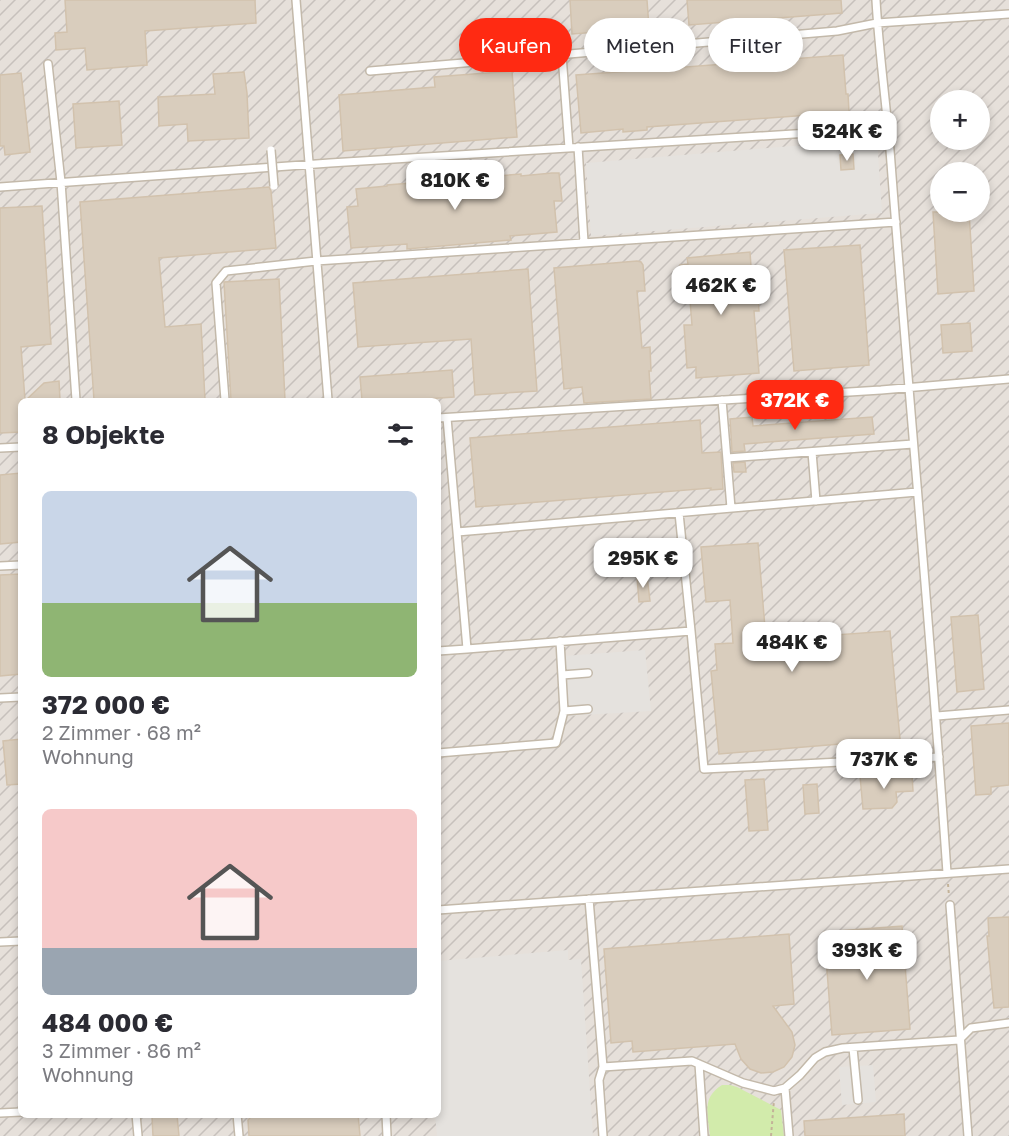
<!DOCTYPE html>
<html lang="de">
<meta charset="utf-8">
<style>
:root{--surface:#fff;--page:#f2f2f3;--text:#2b2b33;--muted:#7c7c81;--accent:#ff2a12}
body{margin:0;font-family:"Golos Text",sans-serif;background:var(--page);color:var(--text);height:100vh;display:flex;flex-direction:column;font-size:22px;white-space:nowrap}
*{box-sizing:border-box;margin:0}
p{font-size:20px;color:var(--muted)}
.icon{flex:none;width:33px;height:33px;fill:none;stroke:currentColor;stroke-width:2;stroke-linecap:round;stroke-linejoin:round}
.map{position:relative;flex:1;overflow:hidden}
.sheet{position:absolute;left:18px;top:398px;width:423px;height:720px;display:flex;flex-direction:column;background:var(--surface);border-radius:9px;box-shadow:0 3px 9px #0003}
.sheet>*{flex:none}
.guide{position:absolute;left:459px;top:18px;width:459px;height:54px;display:flex;gap:12px}
.fabs{position:absolute;left:930px;top:90px;display:grid;gap:12px}
.fabs a{display:grid;place-items:center;width:60px;height:60px;border-radius:50%;background:var(--surface);box-shadow:0 3px 9px #0003;font-size:30px}
.price{position:absolute;translate:-50% -51px;padding:0 14px;border-radius:12px;background:#fff;color:#222;font-size:20px;line-height:39px;filter:drop-shadow(0 2px 3px #0008)}
.price::after{content:'';position:absolute;left:50%;top:36px;width:18px;height:14px;margin-left:-9px;background:inherit;clip-path:polygon(0 0,100% 0,50% 100%)}
.price.on{background:var(--accent);color:#fff}
ul{padding:0;list-style:none}
li{display:grid;align-content:center;gap:12px;height:318px;padding:0 24px}
li span{display:grid;place-items:center;height:186px;border-radius:9px;color:#555}
li>.icon{margin-inline-start:auto}
span .icon{width:108px;height:108px;fill:#fffc;stroke-width:1}
li b{font-size:26px}
h2{display:flex;justify-content:space-between;align-items:center;height:72px;padding:0 24px;font-size:26px}
.pill{padding:0 21px;border-radius:27px;background:var(--surface);box-shadow:0 3px 9px #0003;font-size:21px;line-height:54px}
.pill.on{background:var(--accent);color:#fff}
.map>svg:first-child{display:block}
.industrial{fill:url(#industrial-furrows);fill-rule:evenodd}
.green{fill:#d2ebab}
.parking{fill:#e5e2de}
.building{fill:#d9cdbd;stroke:#d2c2ad;stroke-width:1.5}
.lines{fill:none;stroke-linecap:round;stroke-linejoin:round}
.service-casing{stroke:#c3b9aa;stroke-width:10}
.path{stroke:#c3b298;stroke-width:2;stroke-dasharray:3 3;stroke-linecap:butt}
.service{stroke:#fff;stroke-width:7}
.service-bridge-casing{stroke:#c3b9aa;stroke-width:10;stroke-linecap:butt}
.service-bridge{stroke:#fff;stroke-width:7}
</style>
<div class="map">
<svg width="1009" height="1136" viewBox="0 0 1009 1136">
<defs>
<pattern id="industrial-furrows" width="10" height="10" patternUnits="userSpaceOnUse" patternTransform="scale(1.5)"><rect width="10" height="10" fill="#e6e0da"/><path d="M-1 1l2-2M0 10L10 0M9 11l2-2" fill="none" stroke="#c7c1bc"/></pattern>
</defs>
<rect width="100%" height="100%" fill="#f4efe6"/>
<!-- industrial -->
<path class="industrial" d="M 0,0 L 1009,0 L 1009,1136 L 0,1136 ZM 940,100 L 980,100 L 980,140 L 940,140 ZM 940,172 L 980,172 L 980,212 L 940,212 ZM 21,400 L 438,400 L 438,1114 L 21,1114 Z"/>
<!-- green -->
<path class="green" d="M 722,1085 L 730,1085 L 737,1087 L 781,1110 L 784,1136 L 710,1136 C 708,1115 701,1098 722,1085 Z"/>
<!-- parking -->
<path class="parking" d="M 877,139 L 882,213 L 591,236 L 586,163 Z
M 645,650 L 651,711 L 567,716 L 563,656 Z
M 568,950 L 568,960 L 581,959 L 593,1136 L 437,1136 L 435,1115 L 438,1114 L 438,961 Z
M 873,1065 L 876,1102 L 842,1105 L 839,1067 Z"/>
<!-- building -->
<path class="building" d="M 65,0 L 255,0 L 256,23 L 145,31 L 147,65 L 87,70 L 85,48 L 56,50 L 55,33 L 67,32 Z
M 570,0 L 647,0 L 649,28 L 572,34 Z
M 687,0 L 841,0 L 842,13 L 689,25 Z
M 671,51 L 673,68 L 843,55 L 846,94 L 848,94 L 849,112 L 647,127 L 647,130 L 623,132 L 623,129 L 581,133 L 576,75 L 658,69 L 656,52 Z
M 512,71 L 517,137 L 343,151 L 339,95 L 435,87 L 434,77 Z
M 244,72 L 247,93 L 249,138 L 188,141 L 187,124 L 159,126 L 158,97 L 215,94 L 213,74 Z
M 21,73 L 30,152 L 5,155 L 4,146 L 0,146 L 0,75 Z
M 119,101 L 122,145 L 76,148 L 73,104 Z
M 853,154 L 854,169 L 841,170 L 840,155 Z
M 552,173 L 559,173 L 562,201 L 554,201 L 557,232 L 510,236 L 511,240 L 407,249 L 407,244 L 351,248 L 347,207 L 358,206 L 356,189 L 387,186 L 387,185 L 521,174 L 521,176 Z
M 269,187 L 271,191 L 276,248 L 159,258 L 165,327 L 201,324 L 205,400 L 94,400 L 80,202 Z
M 42,206 L 51,344 L 21,347 L 25,400 L 21,400 L 21,432 L 0,433 L 0,208 Z
M 933,212 L 969,212 L 974,291 L 938,294 Z
M 860,245 L 869,365 L 794,371 L 784,250 Z
M 750,252 L 753,296 L 758,296 L 759,311 L 754,311 L 759,373 L 696,378 L 696,367 L 687,368 L 684,325 L 692,325 L 689,288 L 681,288 L 680,265 L 688,264 L 687,258 Z
M 637,261 L 641,262 L 643,265 L 645,291 L 637,291 L 642,348 L 650,347 L 651,371 L 649,371 L 651,399 L 584,403 L 582,387 L 564,389 L 554,268 Z
M 528,269 L 537,391 L 475,395 L 471,339 L 358,347 L 353,283 Z
M 279,279 L 285,400 L 231,400 L 224,282 Z
M 970,323 L 972,351 L 943,353 L 941,325 Z
M 452,370 L 454,397 L 409,400 L 362,400 L 360,377 Z
M 59,381 L 60,400 L 26,400 L 44,383 Z
M 752,417 L 753,426 L 872,417 L 874,434 L 744,444 L 745,451 L 732,452 L 730,419 Z
M 700,420 L 702,453 L 721,452 L 723,489 L 711,490 L 711,488 L 476,507 L 470,438 Z
M 745,462 L 746,472 L 734,472 L 733,463 Z
M 21,473 L 21,542 L 0,544 L 0,475 Z
M 758,543 L 766,640 L 890,631 L 900,739 L 719,754 L 711,671 L 717,670 L 715,644 L 733,643 L 730,600 L 706,602 L 701,547 Z
M 21,574 L 21,674 L 0,676 L 0,575 Z
M 647,576 L 650,601 L 639,602 L 637,577 Z
M 978,615 L 984,689 L 957,692 L 951,617 Z
M 1009,723 L 1009,785 L 991,787 L 991,794 L 976,795 L 971,726 Z
M 21,739 L 21,784 L 7,785 L 3,741 Z
M 895,774 L 895,776 L 912,775 L 913,791 L 896,792 L 897,802 L 892,808 L 863,809 L 860,776 Z
M 764,779 L 768,830 L 749,831 L 745,780 Z
M 817,784 L 819,813 L 805,814 L 803,785 Z
M 1009,917 L 1009,1007 L 994,1008 L 987,936 L 989,936 L 988,918 Z
M 902,926 L 910,1029 L 832,1035 L 824,932 Z
M 789,934 L 794,1004 L 773,1006 L 792,1032 L 795,1045 L 792,1057 L 784,1067 L 773,1072 L 761,1073 L 750,1069 L 741,1059 L 735,1044 L 633,1052 L 632,1041 L 611,1043 L 604,949 Z
M 254,1114 L 358,1114 L 360,1136 L 249,1136 L 248,1120 Z
M 904,1114 L 905,1136 L 805,1136 L 804,1121 Z
M 177,1115 L 179,1136 L 153,1136 L 152,1117 Z"/>
<g class="lines">
<!-- service casing -->
<g class="service-casing">
<path id="service" d="M 296,0 L 328,400
M 876,0 C 879,54 887,108 891,163 C 909,400 931,636 947,873
M 562,55 L 569,148
M 48,64 L 61,182 L 76,400
M 370,71 L 837,31 L 877,23 L 1009,14
M 578,147 L 584,242
M 0,187 L 330,163 L 889,128
M 225,400 L 216,283 L 226,271 L 316,261 L 896,222
M 722,400 L 731,508
M 438,418 L 881,390 L 1009,379
M 447,418 L 457,532
M 0,448 L 21,447
M 812,452 L 816,501
M 727,458 L 913,444
M 679,513 L 691,631
M 0,566 L 21,565
M 467,649 L 691,631 L 704,769 L 939,757
M 438,651 L 467,649 L 457,532 L 917,492
M 562,675 L 588,673
M 0,698 L 21,697
M 564,711 L 588,709
M 937,716 L 1009,710
M 438,753 L 556,743 L 564,711 L 560,641
M 589,899 L 603,1067 L 692,1061 L 743,1083 L 774,1091 L 785,1088 L 800,1075 L 815,1058 L 825,1052 L 843,1048 L 959,1040 L 971,1028 L 1009,1023
M 950,905 L 968,1136
M 438,910 L 1009,869
M 0,942 L 21,941
M 853,1048 L 858,1100
M 699,1064 L 704,1136
M 785,1088 L 789,1136
M 0,1113 L 21,1112
M 136,1114 L 138,1136
M 237,1114 L 239,1136
M 386,1114 L 387,1136
M 603,1136 L 599,1080 L 603,1067"/>
</g>
<!-- path -->
<path class="path" d="M 948,884 L 949,896
M 771,1136 L 774,1100"/>
<!-- service -->
<use href="#service" class="service"/>
<!-- service-bridge casing -->
<g class="service-bridge-casing">
<path id="service-bridge" d="M 271,150 L 274,186"/>
</g>
<!-- service-bridge -->
<use href="#service-bridge" class="service-bridge"/>
</g>
</svg>
<div class="fabs">
<a>+</a>
<a>−</a>
</div>
<b class="price" style="left:847px;top:162px">524K €</b>
<b class="price" style="left:455px;top:211px">810K €</b>
<b class="price" style="left:721px;top:316px">462K €</b>
<b class="price on" style="left:795px;top:431px">372K €</b>
<b class="price" style="left:643px;top:589px">295K €</b>
<b class="price" style="left:792px;top:673px">484K €</b>
<b class="price" style="left:884px;top:790px">737K €</b>
<b class="price" style="left:867px;top:981px">393K €</b>
<div class="guide">
<a class="pill on">Kaufen</a>
<a class="pill">Mieten</a>
<a class="pill">Filter</a>
</div>
<section class="sheet">
<h2>8 Objekte<svg class="icon" aria-label="filters" viewBox="0 0 24 24"><path d="M4 7h16M4 17h16"/><circle cx="9" cy="7" r="2"/><circle cx="15" cy="17" r="2"/></svg></h2>
<ul>
<li><span style="background:linear-gradient(#c9d6e8 60%,#8fb573 0)"><svg class="icon" aria-label="home" viewBox="0 0 24 24"><path d="M3 11l9-7 9 7M6 9v11h12V9"/></svg></span><div><b>372 000 €</b><p>2 Zimmer · 68 m²</p><p>Wohnung</p></div></li>
<li><span style="background:linear-gradient(#f6c9c9 75%,#9aa5b1 0)"><svg class="icon" aria-label="home" viewBox="0 0 24 24"><path d="M3 11l9-7 9 7M6 9v11h12V9"/></svg></span><div><b>484 000 €</b><p>3 Zimmer · 86 m²</p><p>Wohnung</p></div></li>
</ul>
</section>
</div>
